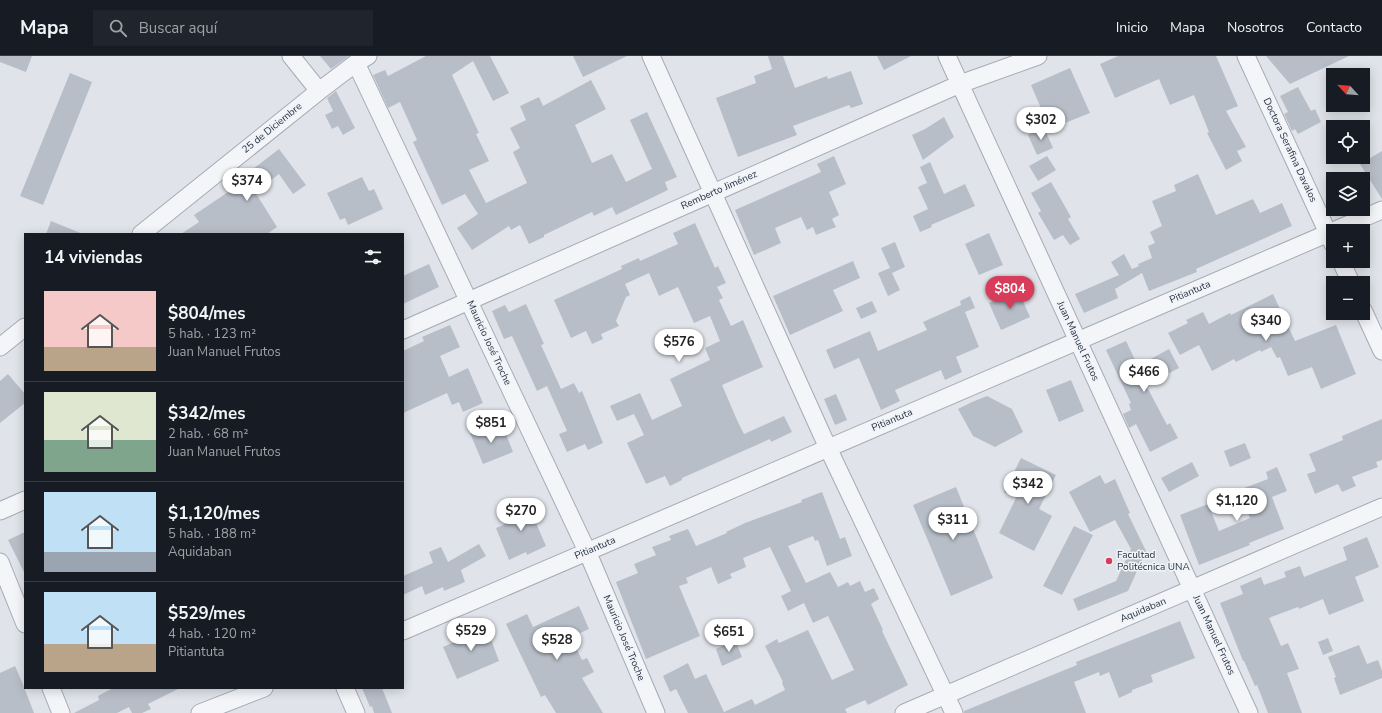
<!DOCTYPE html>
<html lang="es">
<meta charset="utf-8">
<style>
:root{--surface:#171b24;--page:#20242c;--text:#f1f3f6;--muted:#9ea1a6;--line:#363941;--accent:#d73d5a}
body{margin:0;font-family:"Nunito Sans",sans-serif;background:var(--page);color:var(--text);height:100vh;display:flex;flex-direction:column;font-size:15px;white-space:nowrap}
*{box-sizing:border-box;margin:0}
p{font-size:13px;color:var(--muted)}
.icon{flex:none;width:22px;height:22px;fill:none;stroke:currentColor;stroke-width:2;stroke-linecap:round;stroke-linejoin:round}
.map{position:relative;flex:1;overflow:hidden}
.side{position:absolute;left:24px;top:177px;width:380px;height:456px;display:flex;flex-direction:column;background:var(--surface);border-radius:0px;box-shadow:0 2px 10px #0003}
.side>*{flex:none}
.needle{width:26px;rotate:296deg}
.controls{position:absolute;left:1326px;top:12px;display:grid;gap:8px}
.controls a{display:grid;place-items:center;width:44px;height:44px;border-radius:0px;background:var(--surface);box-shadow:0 2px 10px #0003;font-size:20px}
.price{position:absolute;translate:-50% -34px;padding:0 9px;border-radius:14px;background:#fff;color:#222;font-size:13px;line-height:26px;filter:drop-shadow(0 1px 2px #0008)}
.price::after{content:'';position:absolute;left:50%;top:24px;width:12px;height:9px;margin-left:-6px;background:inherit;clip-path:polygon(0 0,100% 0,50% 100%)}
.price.selected{background:var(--accent);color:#fff}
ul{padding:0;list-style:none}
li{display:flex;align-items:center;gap:12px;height:100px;padding:0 20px}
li+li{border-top:1px solid var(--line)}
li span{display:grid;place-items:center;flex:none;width:112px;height:80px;border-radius:0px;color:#555}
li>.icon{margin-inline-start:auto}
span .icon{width:48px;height:48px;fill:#fffc;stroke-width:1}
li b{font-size:17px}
h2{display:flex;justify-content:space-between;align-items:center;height:48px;padding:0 20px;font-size:17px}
header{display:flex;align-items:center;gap:24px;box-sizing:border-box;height:56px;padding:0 20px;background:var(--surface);border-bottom:1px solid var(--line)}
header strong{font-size:19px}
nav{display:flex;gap:22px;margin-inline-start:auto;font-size:14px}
.search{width:280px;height:36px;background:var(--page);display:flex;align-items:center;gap:10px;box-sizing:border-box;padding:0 14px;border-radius:0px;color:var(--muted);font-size:15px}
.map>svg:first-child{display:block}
.building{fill:#b7bec8}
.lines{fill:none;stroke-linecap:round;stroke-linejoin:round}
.minor-casing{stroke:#a5abb5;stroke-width:19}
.minor{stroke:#f3f5f8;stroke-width:17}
.poi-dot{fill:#d73d5a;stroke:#f0f3f7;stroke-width:1.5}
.labels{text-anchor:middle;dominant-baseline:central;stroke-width:3;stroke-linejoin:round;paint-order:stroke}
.street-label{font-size:10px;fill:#283243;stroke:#f0f3f7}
.poi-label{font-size:10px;fill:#283243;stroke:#f0f3f7;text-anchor:start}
</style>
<header>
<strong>Mapa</strong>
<div class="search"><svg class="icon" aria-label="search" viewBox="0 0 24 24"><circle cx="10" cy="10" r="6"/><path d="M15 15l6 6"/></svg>Buscar aquí</div>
<nav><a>Inicio</a><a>Mapa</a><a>Nosotros</a><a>Contacto</a></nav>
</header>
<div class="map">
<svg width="1382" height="657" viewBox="0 0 1382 657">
<rect width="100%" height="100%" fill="#e0e4ea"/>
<!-- building -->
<path class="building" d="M 0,0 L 32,0 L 26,16 L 0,6 Z
M 320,0 L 349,0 L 331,13 Z
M 426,0 L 490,0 L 509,37 L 493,45 L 473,5 L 452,19 L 479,77 L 476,78 L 489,105 L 469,114 L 486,147 L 527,127 L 513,96 L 520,92 L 510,72 L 526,64 L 520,50 L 539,41 L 543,50 L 591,24 L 606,53 L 575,69 L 592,107 L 612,98 L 626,126 L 652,113 L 630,64 L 647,56 L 677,121 L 665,126 L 668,134 L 616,159 L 612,151 L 594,160 L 592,156 L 544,179 L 544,181 L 529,188 L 520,169 L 511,174 L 509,170 L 472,194 L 457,172 L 478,158 L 465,138 L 442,149 L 413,86 L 417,84 L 400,46 L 388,52 L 373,19 L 385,14 L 388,20 Z
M 573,0 L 627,0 L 583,21 Z
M 768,0 L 783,0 L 795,32 L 827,20 L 828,23 L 851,15 L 863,48 L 851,52 L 849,49 L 793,70 L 797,79 L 738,101 L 716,42 L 756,27 L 754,20 L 772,13 Z
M 877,0 L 911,0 L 884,14 Z
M 1118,0 L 1216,0 L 1238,50 L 1226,55 L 1246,91 L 1237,95 L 1242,105 L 1226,114 L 1207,77 L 1209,76 L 1194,39 L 1170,49 L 1159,23 L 1115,42 L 1100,8 Z
M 1266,0 L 1349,0 L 1290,28 Z
M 1070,12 L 1090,57 L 1050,73 L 1031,29 Z
M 70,17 L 92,26 L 43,149 L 20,140 Z
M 1298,31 L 1311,55 L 1315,53 L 1321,66 L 1298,78 L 1295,73 L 1292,75 L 1284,58 L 1288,56 L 1280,40 Z
M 336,35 L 355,72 L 343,79 L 338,70 L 332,73 L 325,59 L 333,55 L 327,42 Z
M 944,61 L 954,81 L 923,104 L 912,79 L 925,73 Z
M 1044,71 L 1053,92 L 1037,99 L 1028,79 Z
M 279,93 L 306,129 L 293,138 L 279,118 L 255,136 L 277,171 L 267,178 L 181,178 L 199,166 L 194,159 L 252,120 L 249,116 Z
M 1382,95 L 1382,143 L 1360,108 Z
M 834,100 L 846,128 L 829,136 L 839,159 L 832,163 L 836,171 L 816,179 L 813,171 L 807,174 L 801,161 L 775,172 L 781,187 L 754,199 L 735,154 L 821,116 L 817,108 Z
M 1047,100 L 1056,114 L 1038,125 L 1029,110 Z
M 930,106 L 944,138 L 965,128 L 975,150 L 931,169 L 932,171 L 920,176 L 913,160 L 928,153 L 918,131 L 927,127 L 920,111 Z
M 1198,118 L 1216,159 L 1253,143 L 1260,157 L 1282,147 L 1292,170 L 1196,213 L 1197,216 L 1149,235 L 1142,217 L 1115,233 L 1118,242 L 1084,257 L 1075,238 L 1119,219 L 1111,206 L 1124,198 L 1132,213 L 1139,210 L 1138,208 L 1152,202 L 1148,190 L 1155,187 L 1150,176 L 1162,170 L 1152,145 L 1176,135 L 1174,129 Z
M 362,121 L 369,135 L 374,133 L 383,153 L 348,169 L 345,162 L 340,164 L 327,137 Z
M 1051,126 L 1071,161 L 1068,163 L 1080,183 L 1070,189 L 1063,179 L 1054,184 L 1038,157 L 1041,155 L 1031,137 Z
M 51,165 L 83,178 L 46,178 Z
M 695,167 L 715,212 L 718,210 L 726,227 L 717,231 L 723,242 L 719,244 L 731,270 L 743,264 L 763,311 L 722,329 L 737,364 L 744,378 L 784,360 L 792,376 L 771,386 L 770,383 L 682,422 L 682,424 L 670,430 L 665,420 L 646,428 L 627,387 L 644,379 L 634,358 L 617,365 L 610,350 L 640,337 L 652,364 L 682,350 L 670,323 L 710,304 L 705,292 L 720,285 L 710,260 L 694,267 L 678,231 L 659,240 L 649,217 L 625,228 L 630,239 L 626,241 L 616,265 L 619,270 L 601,278 L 603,283 L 592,288 L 586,275 L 571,282 L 554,244 L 622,213 L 621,210 L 639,202 L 640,205 L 678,188 L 673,177 Z
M 989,177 L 1003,209 L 979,219 L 965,188 Z
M 895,186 L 905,211 L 892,217 L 891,215 L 900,234 L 888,240 L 878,217 L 890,212 L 881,192 Z
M 853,205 L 860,222 L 833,234 L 843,255 L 790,279 L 773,240 Z
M 429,208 L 439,231 L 403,248 L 403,220 Z
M 1018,234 L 1030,261 L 1001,274 L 989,247 Z
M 1273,238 L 1295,285 L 1336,269 L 1356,318 L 1321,333 L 1312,311 L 1288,320 L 1280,301 L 1277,302 L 1271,291 L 1261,296 L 1260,294 L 1236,306 L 1234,303 L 1212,315 L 1199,289 L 1180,299 L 1168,277 L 1188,267 L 1186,264 L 1203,256 L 1209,268 L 1230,257 L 1231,259 Z
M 970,240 L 975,252 L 965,256 L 979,291 L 956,301 L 962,316 L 945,324 L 941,314 L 895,334 L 900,345 L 881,354 L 859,302 L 834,313 L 826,294 L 870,275 L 878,295 L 927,274 L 923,266 L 961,249 L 960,245 Z
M 872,245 L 877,256 L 861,263 L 856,252 Z
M 526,248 L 544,288 L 541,289 L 561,333 L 574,327 L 579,337 L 582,335 L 603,387 L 588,394 L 585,388 L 567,396 L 559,378 L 567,375 L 547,330 L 537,335 L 512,280 L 504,283 L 492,255 L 505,249 L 509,256 Z
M 450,269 L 460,291 L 440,300 L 449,321 L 468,312 L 483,347 L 463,356 L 459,346 L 452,349 L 447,337 L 403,357 L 403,295 L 424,285 L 422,281 Z
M 1126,285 L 1138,310 L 1169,293 L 1179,312 L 1146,329 L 1167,369 L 1170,367 L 1178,382 L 1150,396 L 1136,368 L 1129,372 L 1123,358 L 1131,354 L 1129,348 L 1131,347 L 1106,294 Z
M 8,318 L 25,338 L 25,347 L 0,367 L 0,325 Z
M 1071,324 L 1084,355 L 1059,366 L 1046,334 Z
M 836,338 L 847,364 L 835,369 L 824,343 Z
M 987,340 L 1012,353 L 1023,376 L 995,391 L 973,380 L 958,353 L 972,346 Z
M 1382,363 L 1382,404 L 1376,406 L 1378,411 L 1352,421 L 1356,430 L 1342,436 L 1338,428 L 1315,438 L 1307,418 L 1316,415 L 1309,398 L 1343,384 L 1342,380 Z
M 493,368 L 497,376 L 504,373 L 513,396 L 483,408 L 470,377 Z
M 1245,387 L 1251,402 L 1230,411 L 1224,395 Z
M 1021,402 L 1056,419 L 1039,453 L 1052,460 L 1034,495 L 999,477 L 1016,442 L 1004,436 Z
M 1192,406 L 1199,420 L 1169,436 L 1161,422 Z
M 1277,411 L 1287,435 L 1272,441 L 1284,473 L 1249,487 L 1250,489 L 1199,509 L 1180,459 L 1208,448 L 1219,475 L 1250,462 L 1239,434 L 1268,423 L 1266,416 Z
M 1100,419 L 1105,428 L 1115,423 L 1130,457 L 1128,458 L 1146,495 L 1128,535 L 1078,555 L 1073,543 L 1116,525 L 1131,493 L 1115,464 L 1090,476 L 1069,436 Z
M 956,431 L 993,522 L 951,540 L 913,449 Z
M 822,436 L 840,483 L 845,481 L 852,500 L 827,510 L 818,484 L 815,485 L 813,480 L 788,490 L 806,527 L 830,516 L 838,531 L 848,526 L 850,530 L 860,525 L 865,536 L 874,532 L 879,543 L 871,548 L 883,574 L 882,575 L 908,629 L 868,649 L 865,644 L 845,653 L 847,657 L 688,657 L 676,633 L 670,636 L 663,620 L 688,607 L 695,623 L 706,618 L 724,656 L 752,643 L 755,649 L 785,634 L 782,627 L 783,626 L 765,590 L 777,583 L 779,587 L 808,574 L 832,624 L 854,614 L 828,560 L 813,567 L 804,547 L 788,555 L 781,540 L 791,535 L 770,491 L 743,502 L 746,511 L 730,518 L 732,522 L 718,528 L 711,511 L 686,522 L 688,527 L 679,530 L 700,580 L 646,603 L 616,526 L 638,517 L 634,508 L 656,499 L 652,491 L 671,484 L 669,480 L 688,473 L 696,490 L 727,477 L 726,476 L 745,467 L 802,446 L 801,444 Z
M 526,444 L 546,490 L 527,499 L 526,496 L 509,504 L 496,472 L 512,465 L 506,452 Z
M 1074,470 L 1093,479 L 1062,539 L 1043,530 Z
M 25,476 L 25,518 L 8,484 Z
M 1367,481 L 1379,511 L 1355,521 L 1364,545 L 1329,559 L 1323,543 L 1299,553 L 1298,551 L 1269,562 L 1281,590 L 1288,587 L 1299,613 L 1287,617 L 1302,657 L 1268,657 L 1257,629 L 1255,630 L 1244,605 L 1243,605 L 1220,547 L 1243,538 L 1240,530 L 1261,521 L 1264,529 L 1286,521 L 1284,516 L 1300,510 L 1304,521 L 1347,504 L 1343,491 Z
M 479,488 L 486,500 L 461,514 L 465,526 L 444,535 L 443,531 L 425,539 L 422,530 L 403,539 L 403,520 L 433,507 L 429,496 L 441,491 L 448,506 Z
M 579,550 L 589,573 L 571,581 L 582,604 L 587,602 L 594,616 L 582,622 L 603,657 L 556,657 L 545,639 L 541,641 L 506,568 L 527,558 L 533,571 Z
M 472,565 L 478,579 L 488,575 L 499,605 L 457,623 L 443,591 L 466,581 L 461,569 Z
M 1180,565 L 1195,602 L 1151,619 L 1153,626 L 1132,634 L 1132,636 L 1119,642 L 1109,616 L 1100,620 L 1099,616 L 1074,626 L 1086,657 L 964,657 L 964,655 L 1077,609 L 1076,606 Z
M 1328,582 L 1333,595 L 1323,599 L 1318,586 Z
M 735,584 L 742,601 L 722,610 L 716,593 Z
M 1359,589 L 1367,608 L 1378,604 L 1382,615 L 1382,622 L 1340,639 L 1334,622 L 1336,621 L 1328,601 Z
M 15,610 L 22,626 L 34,657 L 0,657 L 0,617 Z
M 113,632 L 180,632 L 148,648 L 151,653 L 142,657 L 132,657 L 129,651 L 117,657 L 74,657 L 99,644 L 98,640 Z
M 362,632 L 382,632 L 392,657 L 374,657 L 372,650 L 370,651 Z"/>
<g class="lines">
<!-- minor casing -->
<g class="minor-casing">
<path id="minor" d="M 291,0 L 319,35
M 651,0 L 828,392 L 954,657
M 947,0 L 1249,657
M 1246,0 L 1333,188
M 356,7 L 587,495 L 656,657
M 141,178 L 319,35 L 356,7 L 368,0
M 1341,205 L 1351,227
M 1363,254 L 1382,295
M 403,274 L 960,28 L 1038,0
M 0,291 L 25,271
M 0,455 L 25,444
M 0,506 L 25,568
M 403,575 L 1382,154
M 51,632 L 61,657
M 345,632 L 356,657
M 200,657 L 264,632
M 904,657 L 1382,451"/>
</g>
<!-- minor -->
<use href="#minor" class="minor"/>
</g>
<!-- markers -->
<circle class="poi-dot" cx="1109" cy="505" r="4"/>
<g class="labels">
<!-- street labels -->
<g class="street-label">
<text transform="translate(272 72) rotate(-39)">25 de Diciembre</text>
<text transform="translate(1290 94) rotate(65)">Doctora Serafina Davalos</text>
<text transform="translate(719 134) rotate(-24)">Remberto Jiménez</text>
<text transform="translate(1190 236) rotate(-23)">Pitiantuta</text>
<text transform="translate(1078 285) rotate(65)">Juan Manuel Frutos</text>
<text transform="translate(489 287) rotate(65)">Mauricio José Troche</text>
<text transform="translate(892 364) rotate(-23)">Pitiantuta</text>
<text transform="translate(595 492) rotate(-23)">Pitiantuta</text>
<text transform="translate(1143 554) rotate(-23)">Aquidaban</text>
<text transform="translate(1214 579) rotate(65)">Juan Manuel Frutos</text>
<text transform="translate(624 582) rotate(67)">Mauricio José Troche</text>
</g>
<!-- poi labels -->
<g class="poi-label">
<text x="1117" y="499">Facultad<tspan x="1117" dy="12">Politécnica UNA</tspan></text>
</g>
</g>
</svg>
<div class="controls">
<a><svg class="needle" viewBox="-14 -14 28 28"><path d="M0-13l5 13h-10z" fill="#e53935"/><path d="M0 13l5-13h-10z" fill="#9ea1a6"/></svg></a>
<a><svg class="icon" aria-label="locate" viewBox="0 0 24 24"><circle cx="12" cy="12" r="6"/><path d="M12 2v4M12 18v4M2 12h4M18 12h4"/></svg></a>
<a><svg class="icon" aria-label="layers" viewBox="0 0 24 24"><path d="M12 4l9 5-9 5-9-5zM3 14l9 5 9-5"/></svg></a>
<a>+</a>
<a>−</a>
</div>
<b class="price" style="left:1041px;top:85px">$302</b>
<b class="price" style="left:247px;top:146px">$374</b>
<b class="price selected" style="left:1010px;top:254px">$804</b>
<b class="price" style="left:1266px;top:286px">$340</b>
<b class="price" style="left:679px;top:307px">$576</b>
<b class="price" style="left:1144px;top:337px">$466</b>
<b class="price" style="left:491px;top:388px">$851</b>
<b class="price" style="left:1028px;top:449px">$342</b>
<b class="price" style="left:1237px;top:466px">$1,120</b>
<b class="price" style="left:521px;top:476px">$270</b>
<b class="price" style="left:953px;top:485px">$311</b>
<b class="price" style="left:471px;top:596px">$529</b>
<b class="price" style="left:729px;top:597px">$651</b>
<b class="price" style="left:557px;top:605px">$528</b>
<section class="side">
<h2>14 viviendas<svg class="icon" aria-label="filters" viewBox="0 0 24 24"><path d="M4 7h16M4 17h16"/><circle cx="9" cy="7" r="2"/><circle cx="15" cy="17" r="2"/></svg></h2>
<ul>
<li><span style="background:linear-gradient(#f6c9c9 70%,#b9a48a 0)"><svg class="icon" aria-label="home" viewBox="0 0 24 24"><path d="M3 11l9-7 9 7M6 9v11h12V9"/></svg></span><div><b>$804/mes</b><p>5 hab. · 123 m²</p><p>Juan Manuel Frutos</p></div></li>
<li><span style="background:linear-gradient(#dfe7d0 60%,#7fa58c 0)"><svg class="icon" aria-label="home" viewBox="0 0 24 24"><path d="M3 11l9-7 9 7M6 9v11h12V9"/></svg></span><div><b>$342/mes</b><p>2 hab. · 68 m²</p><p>Juan Manuel Frutos</p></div></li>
<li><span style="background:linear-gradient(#bfe0f5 75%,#9aa5b1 0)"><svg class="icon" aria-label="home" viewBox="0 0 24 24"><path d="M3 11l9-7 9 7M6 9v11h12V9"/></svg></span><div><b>$1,120/mes</b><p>5 hab. · 188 m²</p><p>Aquidaban</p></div></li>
<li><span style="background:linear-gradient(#bfe0f5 65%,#b9a48a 0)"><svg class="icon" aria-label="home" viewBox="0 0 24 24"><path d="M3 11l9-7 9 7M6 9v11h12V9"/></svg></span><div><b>$529/mes</b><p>4 hab. · 120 m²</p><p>Pitiantuta</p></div></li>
</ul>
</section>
</div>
